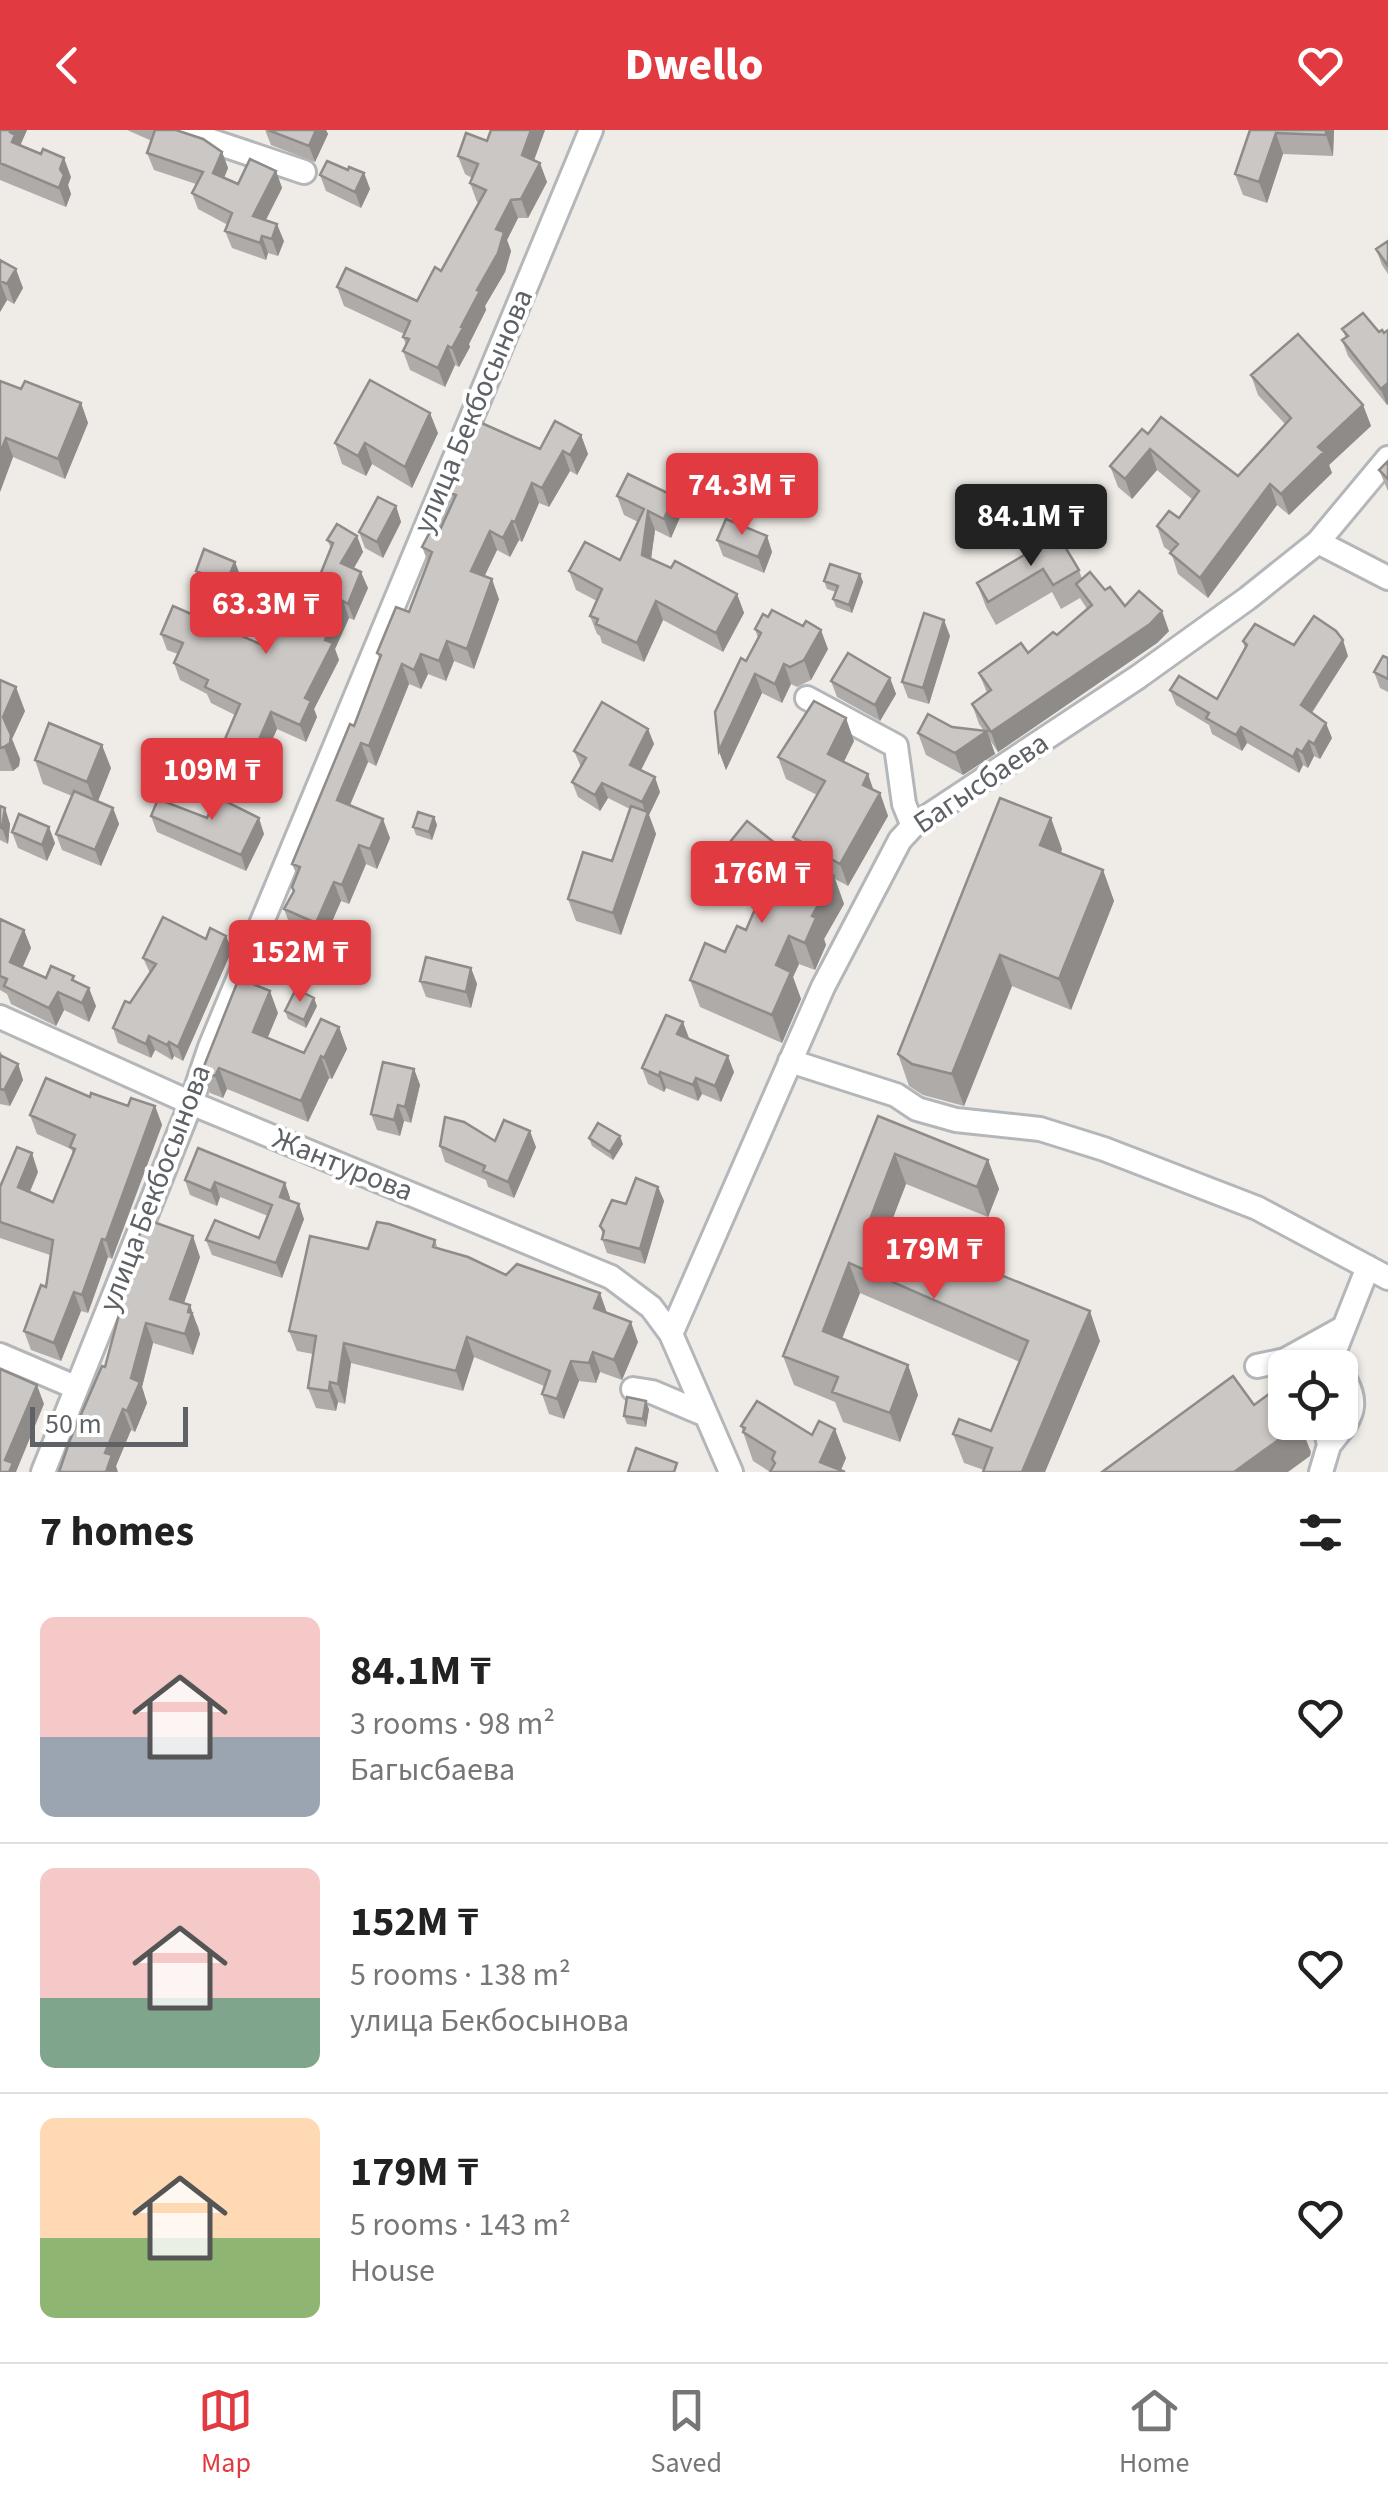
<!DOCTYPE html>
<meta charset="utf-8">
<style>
:root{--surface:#fff;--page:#f2f2f2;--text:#222;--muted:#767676;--line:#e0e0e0;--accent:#e23a41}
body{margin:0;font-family:"Source Sans 3",sans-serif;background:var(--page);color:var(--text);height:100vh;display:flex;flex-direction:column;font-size:38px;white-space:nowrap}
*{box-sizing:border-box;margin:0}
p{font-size:32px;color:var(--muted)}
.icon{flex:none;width:55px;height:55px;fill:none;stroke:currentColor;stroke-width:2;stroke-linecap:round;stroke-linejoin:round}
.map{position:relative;height:1342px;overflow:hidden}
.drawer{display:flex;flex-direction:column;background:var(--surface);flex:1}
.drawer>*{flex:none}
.controls{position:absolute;left:1268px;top:1220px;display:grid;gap:20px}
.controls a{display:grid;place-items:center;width:90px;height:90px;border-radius:15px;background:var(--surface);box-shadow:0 2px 8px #0004;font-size:50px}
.scale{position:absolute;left:30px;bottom:25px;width:158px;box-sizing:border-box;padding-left:10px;border:5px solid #5e6266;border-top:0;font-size:28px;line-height:35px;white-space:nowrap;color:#5e6266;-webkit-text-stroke:8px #fff;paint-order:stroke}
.price{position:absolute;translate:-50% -85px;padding:0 22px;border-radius:10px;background:var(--accent);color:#fff;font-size:32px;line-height:65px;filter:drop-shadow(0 2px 5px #0008)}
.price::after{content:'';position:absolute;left:50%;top:60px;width:30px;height:22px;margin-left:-15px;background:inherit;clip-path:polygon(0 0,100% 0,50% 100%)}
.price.selected{background:#222;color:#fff}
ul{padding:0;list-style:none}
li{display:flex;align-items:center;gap:30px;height:250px;padding:0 40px}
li+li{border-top:2px solid var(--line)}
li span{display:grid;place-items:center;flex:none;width:280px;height:200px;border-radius:15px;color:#555}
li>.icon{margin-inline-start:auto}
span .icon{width:120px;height:120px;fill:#fffc;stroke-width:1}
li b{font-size:42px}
h2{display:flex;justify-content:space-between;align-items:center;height:120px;padding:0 40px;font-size:42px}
header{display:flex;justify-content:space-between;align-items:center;height:130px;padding:0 40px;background:var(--accent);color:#fff;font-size:45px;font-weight:800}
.tab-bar{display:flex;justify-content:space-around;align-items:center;height:140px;border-top:2px solid var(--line);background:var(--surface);font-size:28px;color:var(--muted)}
.tab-bar a{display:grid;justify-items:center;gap:5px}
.tab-bar .selected{color:var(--accent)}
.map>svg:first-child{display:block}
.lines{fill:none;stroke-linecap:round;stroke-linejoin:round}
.minor-casing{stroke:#b4b7ba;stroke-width:28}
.minor{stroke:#fff;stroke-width:22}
.wall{fill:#afaba9}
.shaded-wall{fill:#8e8b89}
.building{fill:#cbc7c4;stroke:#8e8b89;stroke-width:2.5}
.labels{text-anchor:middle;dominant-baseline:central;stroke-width:8;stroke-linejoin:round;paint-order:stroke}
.street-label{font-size:30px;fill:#5e6266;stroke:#fff}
</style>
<header><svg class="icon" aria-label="back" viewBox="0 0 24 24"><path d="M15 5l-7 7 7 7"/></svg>Dwello<svg class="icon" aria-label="heart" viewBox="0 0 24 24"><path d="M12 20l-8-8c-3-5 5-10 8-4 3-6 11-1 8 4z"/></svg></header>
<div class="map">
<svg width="1388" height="1342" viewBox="0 0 1388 1342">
<rect width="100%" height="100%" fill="#efece7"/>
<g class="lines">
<!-- minor casing -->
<g class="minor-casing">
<path id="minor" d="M 179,0 L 304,42
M 1318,412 L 1388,448
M 807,568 L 896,616 L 904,674 L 913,696
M 0,887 L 191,973 L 611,1147 L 651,1177 L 671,1204 L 731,1342
M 790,931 L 896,965 L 917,979 L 956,990 L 1040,999 L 1104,1019 L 1257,1078 L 1388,1148
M 671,1204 L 823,857 L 900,710 L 913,696 L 1138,547 L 1248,468 L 1318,412 L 1388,328
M 0,1225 L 75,1257
M 1257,1236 L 1285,1230 L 1341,1199
M 1328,1238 L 1368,1137
M 633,1259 L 652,1262 L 704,1284
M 1329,1315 C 1352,1287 1362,1275 1340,1241
M 43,1342 L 191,973 L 210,917 L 591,0
M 1321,1342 L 1329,1315 L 1324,1292"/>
</g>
<!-- minor -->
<use href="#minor" class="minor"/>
</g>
<!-- wall -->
<path class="wall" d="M 0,0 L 27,0 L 20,15 L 71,47 L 68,55 L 71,64 L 66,77 L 0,50 Z
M 127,0 L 176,0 L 222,22 L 228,38 L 224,48 L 238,54 L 276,41 L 282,58 L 266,90 L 284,111 L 278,126 L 268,123 L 266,130 L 232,118 L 225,101 L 228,95 L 198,79 L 192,63 L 196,54 L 154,40 L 147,23 L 152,11 Z
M 265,0 L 326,0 L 328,4 L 315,32 L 271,15 Z
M 491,0 L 545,0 L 534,30 L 547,52 L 528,88 L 518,88 L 507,110 L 511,121 L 505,142 L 485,176 L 486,180 L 469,214 L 470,217 L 459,237 L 455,235 L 445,257 L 410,240 L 403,221 L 406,215 L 403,207 L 404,204 L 344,176 L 337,157 L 417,171 L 441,141 L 479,73 L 477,72 L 470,53 L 472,48 L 465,44 L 458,26 L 487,11 Z
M 1250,0 L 1334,0 L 1333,26 L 1283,24 L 1267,73 L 1243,65 L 1235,44 Z
M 348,40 L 364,43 L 370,59 L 361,78 L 326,61 L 320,45 Z
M 1388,111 L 1388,144 L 1382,135 L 1376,119 Z
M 0,130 L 23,158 L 14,174 L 7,170 L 0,182 Z
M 1342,199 L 1384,203 L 1387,275 L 1348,226 L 1342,210 L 1346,208 Z
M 1251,245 L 1363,275 L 1371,296 L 1329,335 L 1332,343 L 1289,385 L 1277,375 L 1208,468 L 1178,444 L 1171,422 L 1164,417 L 1157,396 L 1179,388 L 1193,370 L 1157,340 L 1132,369 L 1118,357 L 1110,336 L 1148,304 L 1238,346 L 1285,294 L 1258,265 Z
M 0,251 L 21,259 L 81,273 L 88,293 L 65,349 L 13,327 L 0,362 Z
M 438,303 L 412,358 L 372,334 L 366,346 L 342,334 L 335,313 Z
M 581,305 L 588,324 L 577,345 L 570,341 L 549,377 L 539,373 L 522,412 L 519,410 L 510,427 L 497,420 L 484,446 L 499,469 L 474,539 L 454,531 L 446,551 L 428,544 L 421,559 L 409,554 L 376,636 L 368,632 L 350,675 L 390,708 L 377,739 L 366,734 L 349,774 L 341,771 L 323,812 L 291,798 L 284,779 L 294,761 L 297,746 L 292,734 L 354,596 L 380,530 L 377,523 L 409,482 L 428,432 L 422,417 L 439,402 L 453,371 L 450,363 L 540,319 Z
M 1388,331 L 1388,361 L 1379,340 Z
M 617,366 L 681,385 L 671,408 L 655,400 L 651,429 L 671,438 L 737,464 L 744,483 L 723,522 L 663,490 L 644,532 L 602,513 L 600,506 L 597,504 L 590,486 L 597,471 L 576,460 L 569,441 L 620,430 L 638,392 L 624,385 Z
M 396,376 L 401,392 L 383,428 L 365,418 L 359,402 Z
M 1058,405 L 1079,440 L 1082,449 L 1105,460 L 1125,476 L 1169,501 L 1157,513 L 998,622 L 990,610 L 995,624 L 963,645 L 926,625 L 918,603 L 952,597 L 984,601 L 979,594 L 972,574 L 987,563 L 979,543 L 1028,523 L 1057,505 L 1087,479 L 1080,468 L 1061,479 L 1052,462 L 996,495 L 986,477 L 977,453 Z
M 357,406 L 363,422 L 354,438 L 368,458 L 354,490 L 349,488 L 335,519 L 339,530 L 314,579 L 317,587 L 306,612 L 277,599 L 251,658 L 245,656 L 242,664 L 219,654 L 213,637 L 235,585 L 211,573 L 207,564 L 180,550 L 174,533 L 178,524 L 167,520 L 161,504 L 260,514 L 306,489 L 316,467 L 314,460 L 331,418 L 327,410 Z
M 767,406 L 772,422 L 764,443 L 723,426 L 717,410 Z
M 235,432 L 241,448 L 232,469 L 202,457 L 196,441 Z
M 860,444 L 863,452 L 852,483 L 836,477 L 833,469 L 836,462 L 827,459 L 824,451 Z
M 755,499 L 828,519 L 811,550 L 797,557 L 791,554 L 782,573 L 762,563 L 726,640 L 719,621 L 746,531 L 758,508 Z
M 950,506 L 929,574 L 908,568 L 902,552 Z
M 1243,511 L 1294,515 L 1348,526 L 1312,583 L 1332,608 L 1320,629 L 1314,626 L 1308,638 L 1303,635 L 1299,643 L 1247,613 L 1242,621 L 1212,604 L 1209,595 L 1176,575 L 1170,560 L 1217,569 L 1245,519 Z
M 1388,528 L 1388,562 L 1380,558 L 1374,542 Z
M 890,548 L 896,564 L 880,591 L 837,567 L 831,551 Z
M 0,550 L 25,581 L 12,609 L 20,629 L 19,636 L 13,641 L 0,641 Z
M 648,599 L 654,614 L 641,640 L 660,662 L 649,685 L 656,704 L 621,805 L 576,791 L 568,769 L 612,731 L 630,679 L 608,668 L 600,681 L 578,667 L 572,652 L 581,637 L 574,621 Z
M 854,611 L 844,632 L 874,661 L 880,663 L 888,686 L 848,756 L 835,749 L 844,774 L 824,809 L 826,815 L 815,840 L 799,834 L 793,847 L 801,869 L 782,913 L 700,877 L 690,850 L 725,822 L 746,800 L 760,768 L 738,764 L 727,756 L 717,728 L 785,721 L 793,745 L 809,754 L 818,739 L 801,729 L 793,707 L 817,665 L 786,649 L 778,627 Z
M 35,630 L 111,638 L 98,671 L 113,678 L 119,694 L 101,736 L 62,720 L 56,704 L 72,666 L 43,654 Z
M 0,676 L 10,694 L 8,714 L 0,710 Z
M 151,686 L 207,688 L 264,704 L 246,741 L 157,702 Z
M 434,687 L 437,695 L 432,710 L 416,705 L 413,697 Z
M 12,702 L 55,713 L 47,731 L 18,718 Z
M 1062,719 L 1061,723 L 1103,740 L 1114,771 L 1071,880 L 1012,856 L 964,976 L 923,965 L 909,956 L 898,924 Z
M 0,789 L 24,800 L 31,818 L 22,837 L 46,848 L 76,852 L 96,876 L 89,892 L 64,880 L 56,896 L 11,874 L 7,864 L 0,860 Z
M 206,809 L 232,820 L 183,931 L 174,926 L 172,930 L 155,920 L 151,928 L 118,913 L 113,898 L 150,843 L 143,828 Z
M 471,838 L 477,854 L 471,878 L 426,867 L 420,851 Z
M 317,876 L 306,898 L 288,889 L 285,881 Z
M 278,883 L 267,908 L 304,923 L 339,897 L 347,919 L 332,949 L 329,948 L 308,992 L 227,959 L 223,968 L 210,963 L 202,941 Z
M 683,892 L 688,909 L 734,942 L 721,972 L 702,964 L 698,971 L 666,958 L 664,962 L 648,954 L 642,938 Z
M 0,921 L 3,926 L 18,934 L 23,950 L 10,976 L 0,974 Z
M 414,939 L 420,955 L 411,993 L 404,991 L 400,1006 L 377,1000 L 371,984 Z
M 90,967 L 128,976 L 155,976 L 162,995 L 112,1129 L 108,1127 L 88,1183 L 81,1181 L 61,1231 L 31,1220 L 24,1201 L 46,1157 L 50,1125 L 0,1108 L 0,1057 L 38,1042 L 30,1062 L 53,1072 L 73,1023 L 71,1019 L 37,1004 L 30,985 Z
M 878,986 L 988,1030 L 999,1059 L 988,1087 L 906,1054 L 888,1100 L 1100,1211 L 1045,1342 L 983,1342 L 984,1340 L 964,1333 L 953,1304 L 991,1301 L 1020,1232 L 860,1163 L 842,1209 L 908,1235 L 918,1265 L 900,1312 L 843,1292 L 835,1272 L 794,1255 L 783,1226 Z
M 589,1008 L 623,1014 L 613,1030 L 592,1016 Z
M 495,1011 L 536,1017 L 514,1068 L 488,1057 L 486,1050 L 445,1032 L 440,1016 Z
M 185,1050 L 285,1053 L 290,1068 L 289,1071 L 304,1089 L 282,1148 L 212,1125 L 206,1110 L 259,1108 L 268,1086 L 220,1067 L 217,1076 L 190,1065 Z
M 658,1057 L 664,1071 L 645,1134 L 607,1123 L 602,1109 L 603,1105 L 600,1096 L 626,1074 Z
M 435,1110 L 438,1119 L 607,1183 L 638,1212 L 622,1250 L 600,1242 L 596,1253 L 579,1251 L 564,1289 L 549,1284 L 542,1264 L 544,1256 L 474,1227 L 463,1261 L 351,1233 L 345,1274 L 338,1272 L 336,1281 L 316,1278 L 308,1258 L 313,1224 L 297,1221 L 289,1201 L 368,1119 Z
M 200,1127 L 184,1173 L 198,1196 L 200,1204 L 193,1225 L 153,1213 L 142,1257 L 147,1273 L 135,1302 L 131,1300 L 116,1336 L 59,1342 L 105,1237 L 122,1173 L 119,1164 Z
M 649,1279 L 646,1297 L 627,1294 L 624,1286 Z
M 741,1296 L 846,1328 L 841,1340 L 770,1342 L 753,1331 Z"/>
<!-- shaded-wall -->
<path class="shaded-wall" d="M 11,0 L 27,0 L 20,16 L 20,31 L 10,2 Z
M 316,0 L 326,0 L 328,4 L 315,32 L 309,16 Z
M 531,0 L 545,0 L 529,44 L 522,25 Z
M 1326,0 L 1334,0 L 1333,26 L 1326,5 Z
M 1276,3 L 1283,24 L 1267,73 L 1259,52 Z
M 222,22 L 228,38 L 219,60 L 213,43 Z
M 64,28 L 71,47 L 68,55 L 71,64 L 66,77 L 59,58 L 60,39 Z
M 540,33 L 547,52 L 528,88 L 521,69 Z
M 276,41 L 282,58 L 259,103 L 253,86 Z
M 364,43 L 370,59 L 361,78 L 355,62 Z
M 511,70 L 518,88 L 507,110 L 511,121 L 505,142 L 485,176 L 486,180 L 469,214 L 470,217 L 459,237 L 452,218 L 496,99 Z
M 277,94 L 284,111 L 278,126 L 272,109 Z
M 262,106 L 268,123 L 266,130 L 260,113 Z
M 16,139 L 23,158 L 14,174 L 7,154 Z
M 0,151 L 7,170 L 0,182 Z
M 448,216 L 455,235 L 445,257 L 438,238 Z
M 1388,253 L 1388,274 L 1387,275 L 1381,259 Z
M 81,273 L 88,293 L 65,349 L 58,329 Z
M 1363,275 L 1371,296 L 1329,335 L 1332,343 L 1289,385 L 1281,364 L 1318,317 Z
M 430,283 L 438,303 L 412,358 L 405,337 Z
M 581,305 L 588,324 L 577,345 L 570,325 Z
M 6,308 L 13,327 L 0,362 L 0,323 Z
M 365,313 L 372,334 L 366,346 L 358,326 Z
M 1150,319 L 1157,340 L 1132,369 L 1125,349 Z
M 563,321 L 570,341 L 549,377 L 542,358 Z
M 532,353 L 539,373 L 522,412 L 515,392 Z
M 1270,354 L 1277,375 L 1208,468 L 1200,448 Z
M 674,366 L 681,385 L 671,408 L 664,389 Z
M 396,376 L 401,392 L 383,428 L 377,412 Z
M 648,381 L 655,400 L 649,443 L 642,425 Z
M 512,391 L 519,410 L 510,427 L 503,408 Z
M 490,401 L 497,420 L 478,460 L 471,441 Z
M 357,406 L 363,422 L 347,450 L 341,433 Z
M 767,406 L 772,422 L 764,443 L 758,427 Z
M 235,432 L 241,448 L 232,469 L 226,453 Z
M 361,442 L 368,458 L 354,490 L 348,474 Z
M 860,444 L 863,452 L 852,483 L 849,475 Z
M 492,449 L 499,469 L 474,539 L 467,519 Z
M 737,464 L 744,483 L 723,522 L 716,503 Z
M 343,471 L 349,488 L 335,519 L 339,530 L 314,579 L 317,587 L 306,612 L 300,595 L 305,568 L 325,510 Z
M 656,471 L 663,490 L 644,532 L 637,513 Z
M 1162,481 L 1169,501 L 1157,513 L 998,622 L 991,602 Z
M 944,490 L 950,506 L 929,574 L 923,558 Z
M 821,500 L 828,519 L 811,550 L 804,530 Z
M 1343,510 L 1348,526 L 1306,591 L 1301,575 Z
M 447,511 L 454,531 L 446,551 L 439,531 Z
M 421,524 L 428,544 L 421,559 L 414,540 Z
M 402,534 L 409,554 L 376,636 L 369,616 Z
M 784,534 L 791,554 L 782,573 L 775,554 Z
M 755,544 L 762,563 L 726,640 L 719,621 Z
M 890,548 L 896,564 L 880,591 L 875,575 Z
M 16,557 L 25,581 L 12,609 L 20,629 L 19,636 L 13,641 L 4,617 L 3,587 Z
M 271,582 L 277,599 L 251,658 L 245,642 Z
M 846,588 L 854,611 L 836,647 L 828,624 Z
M 1326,593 L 1332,608 L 1320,629 L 1314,614 Z
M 1241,597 L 1247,613 L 1242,621 L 1236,605 Z
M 648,599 L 654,614 L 636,650 L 630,635 Z
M 987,601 L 995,624 L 963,645 L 955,623 Z
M 1309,611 L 1314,626 L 1308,638 L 1302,622 Z
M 361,613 L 368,632 L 344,689 L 337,670 Z
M 102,615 L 111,638 L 96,676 L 87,652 Z
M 1297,619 L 1303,635 L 1299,643 L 1293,627 Z
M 239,639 L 245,656 L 242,664 L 236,647 Z
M 868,644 L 876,667 L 863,655 Z
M 655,647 L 660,662 L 649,685 L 656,704 L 621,805 L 613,783 L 646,685 L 642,672 Z
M 602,653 L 608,668 L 600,681 L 595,665 Z
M 880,663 L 888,686 L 848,756 L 840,734 Z
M 5,678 L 10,694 L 8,714 L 2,698 Z
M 113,678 L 119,694 L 101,736 L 95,720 Z
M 434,687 L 437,695 L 432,710 L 429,702 Z
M 259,688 L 264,704 L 246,741 L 241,725 Z
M 1051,688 L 1062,719 L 1051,746 L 1040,715 Z
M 383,689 L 390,708 L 377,739 L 370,719 Z
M 49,697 L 55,713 L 47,731 L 42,715 Z
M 359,715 L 366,734 L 349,774 L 342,755 Z
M 785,721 L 795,748 L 774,734 Z
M 1103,740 L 1114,771 L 1071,880 L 1059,849 Z
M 834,746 L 844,774 L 824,809 L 826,815 L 815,840 L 805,813 L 812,786 Z
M 334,752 L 341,771 L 323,812 L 316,793 Z
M 24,800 L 31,818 L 17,850 L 10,832 Z
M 226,806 L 232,820 L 183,931 L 178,917 Z
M 789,806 L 799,834 L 793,847 L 801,869 L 782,913 L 772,885 L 776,835 Z
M 1000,825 L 1012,856 L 964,976 L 952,944 Z
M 471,838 L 477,854 L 471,878 L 466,862 Z
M 89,858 L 96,876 L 89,892 L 82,873 Z
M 270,861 L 278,883 L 261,924 L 253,902 Z
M 58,862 L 64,880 L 56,896 L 49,878 Z
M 314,868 L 317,876 L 306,898 L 304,890 Z
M 683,892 L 689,908 L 683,920 L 677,904 Z
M 339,897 L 347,919 L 332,949 L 324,928 Z
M 149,906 L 155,920 L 151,928 L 146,914 Z
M 169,912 L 174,926 L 172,930 L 167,915 Z
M 321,926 L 329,948 L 308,992 L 301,971 Z
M 728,926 L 734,942 L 721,972 L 715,956 Z
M 18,934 L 23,950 L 10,976 L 4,960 Z
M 219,938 L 227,959 L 223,968 L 215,946 Z
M 414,939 L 420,955 L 411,993 L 405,977 Z
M 660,942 L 666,958 L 664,962 L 659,946 Z
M 696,948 L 702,964 L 698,971 L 693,955 Z
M 398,975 L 404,991 L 400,1006 L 394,990 Z
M 155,976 L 162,995 L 112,1129 L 106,1110 Z
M 530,1001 L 536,1017 L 514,1068 L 508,1052 Z
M 620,1006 L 623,1014 L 613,1030 L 610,1022 Z
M 32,1023 L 38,1042 L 24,1075 L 18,1057 Z
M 895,1024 L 906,1054 L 880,1122 L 869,1092 Z
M 988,1030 L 999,1059 L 988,1087 L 977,1057 Z
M 215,1052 L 220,1067 L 217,1076 L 211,1061 Z
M 285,1053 L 290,1068 L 285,1082 L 280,1067 Z
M 658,1057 L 664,1071 L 645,1134 L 640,1119 Z
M 299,1074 L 304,1089 L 282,1148 L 276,1133 Z
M 193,1106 L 200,1127 L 178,1190 L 170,1169 Z
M 102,1109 L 108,1127 L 88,1183 L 82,1165 Z
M 849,1133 L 860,1163 L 833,1231 L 823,1201 Z
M 74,1162 L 81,1181 L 61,1231 L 54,1213 Z
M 600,1163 L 607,1183 L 594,1178 Z
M 190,1175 L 200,1204 L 193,1225 L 185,1204 Z
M 1090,1181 L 1100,1211 L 1045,1342 L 1022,1342 Z
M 631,1192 L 638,1212 L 622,1250 L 614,1230 Z
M 146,1193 L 153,1213 L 142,1257 L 147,1273 L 135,1302 L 127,1281 L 131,1248 Z
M 467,1207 L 474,1227 L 463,1261 L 456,1241 Z
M 344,1213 L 351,1233 L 345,1274 L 338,1254 Z
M 593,1222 L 600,1242 L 596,1253 L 589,1233 Z
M 571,1231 L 579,1251 L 564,1289 L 557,1269 Z
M 908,1235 L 918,1265 L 900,1312 L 890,1283 Z
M 330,1252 L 338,1272 L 336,1281 L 329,1261 Z
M 37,1255 L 44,1274 L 16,1342 L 9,1342 L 5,1330 Z
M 646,1271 L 649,1279 L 646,1297 L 643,1289 Z
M 123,1279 L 131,1300 L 116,1336 L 118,1342 L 106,1342 L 105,1323 Z
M 1299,1292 L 1311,1322 L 1310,1326 L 1288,1342 L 1234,1342 Z
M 835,1299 L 846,1328 L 840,1342 L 820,1332 Z"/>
<!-- building -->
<path class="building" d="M 0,0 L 11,0 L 10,2 L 15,5 L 12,12 L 41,24 L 43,19 L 64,28 L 60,39 L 64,45 L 59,58 L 0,33 Z
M 155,0 L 176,0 L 203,9 L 222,22 L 213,43 L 238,54 L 250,29 L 276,41 L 253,86 L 277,94 L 272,109 L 262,106 L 260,113 L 225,101 L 232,83 L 192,63 L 203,42 L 147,23 Z
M 268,0 L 316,0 L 309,16 Z
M 491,0 L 531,0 L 522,25 L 540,33 L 521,69 L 511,70 L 496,99 L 504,102 L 498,123 L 477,160 L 480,161 L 461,197 L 463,198 L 452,218 L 448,216 L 438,238 L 403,221 L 409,209 L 403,207 L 410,191 L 337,157 L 346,138 L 417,171 L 435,137 L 441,141 L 486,60 L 470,53 L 478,34 L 458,26 L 466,3 L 487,11 Z
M 1250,0 L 1326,0 L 1326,5 L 1276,3 L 1259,52 L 1235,44 Z
M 327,31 L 348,40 L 349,37 L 364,43 L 355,62 L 320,45 Z
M 1388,111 L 1388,136 L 1376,119 Z
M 0,130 L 16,139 L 7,154 L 0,151 Z
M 1363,183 L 1379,202 L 1382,200 L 1384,203 L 1388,200 L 1388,253 L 1381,259 L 1342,210 L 1348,206 L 1342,199 Z
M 1298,204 L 1363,275 L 1318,317 L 1324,322 L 1281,364 L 1270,354 L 1200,448 L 1170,423 L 1178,414 L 1157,396 L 1169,381 L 1179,388 L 1199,361 L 1150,319 L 1125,349 L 1110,336 L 1142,299 L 1148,304 L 1161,287 L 1238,346 L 1291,288 L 1251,245 Z
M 370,250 L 430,283 L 405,337 L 365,313 L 358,326 L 335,313 Z
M 0,251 L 21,259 L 25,251 L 81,273 L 58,329 L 6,308 L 0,323 Z
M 477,291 L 540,319 L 555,291 L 581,305 L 570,325 L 563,321 L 542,358 L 532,353 L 515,392 L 512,391 L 503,408 L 490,401 L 471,441 L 492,449 L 467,519 L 447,511 L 439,531 L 421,524 L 414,540 L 402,534 L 369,616 L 361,613 L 337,670 L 383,689 L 370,719 L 359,715 L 342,755 L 334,752 L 316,793 L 284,779 L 294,761 L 292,757 L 300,737 L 292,734 L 350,594 L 354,596 L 381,525 L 377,523 L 396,477 L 409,482 L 432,422 L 422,417 L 432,398 L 439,402 L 456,365 L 450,363 Z
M 1388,331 L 1388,349 L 1379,340 Z
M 628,344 L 674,366 L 664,389 L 648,381 L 642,425 L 671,438 L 675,431 L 737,464 L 716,503 L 656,471 L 637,513 L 596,494 L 598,489 L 590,486 L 602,459 L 569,441 L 585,412 L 620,430 L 644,379 L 617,366 Z
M 378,367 L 396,376 L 377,412 L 359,402 Z
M 726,389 L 767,406 L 758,427 L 717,410 Z
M 337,394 L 357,406 L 341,433 L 361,442 L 348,474 L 343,471 L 325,510 L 333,513 L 305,568 L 311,571 L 300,595 L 271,582 L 245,642 L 239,639 L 236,647 L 213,637 L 240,574 L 205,557 L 208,550 L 174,533 L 183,513 L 161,504 L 173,476 L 260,514 L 270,479 L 306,489 L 318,462 L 314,460 L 333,413 L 327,410 Z
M 1058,405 L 1079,440 L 1053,455 L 1043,439 L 988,472 L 977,453 Z
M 204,419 L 235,432 L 226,453 L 196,441 Z
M 830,434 L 860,444 L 849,475 L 833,469 L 838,456 L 824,451 Z
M 1090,442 L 1105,460 L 1110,457 L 1125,476 L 1139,461 L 1162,481 L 1150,494 L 991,602 L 972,574 L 991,560 L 979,543 L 1021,513 L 1028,523 L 1053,502 L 1057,505 L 1092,475 L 1076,454 Z
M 772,480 L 803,496 L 806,491 L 821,500 L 804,530 L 790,537 L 784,534 L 775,554 L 755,544 L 719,621 L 715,582 L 741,528 L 746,531 L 761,503 L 755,499 L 763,484 L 768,487 Z
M 924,483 L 944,490 L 923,558 L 902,552 Z
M 1314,486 L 1336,501 L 1343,510 L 1301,575 L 1326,593 L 1314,614 L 1309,611 L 1302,622 L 1297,619 L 1293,627 L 1241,597 L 1236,605 L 1206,588 L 1209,583 L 1170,560 L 1179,546 L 1217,569 L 1247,515 L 1243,511 L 1255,494 L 1294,515 Z
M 848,523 L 890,548 L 875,575 L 831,551 Z
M 1383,526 L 1388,528 L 1388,549 L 1374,542 Z
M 0,550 L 16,557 L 3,587 L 11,605 L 10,613 L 4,617 L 0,618 Z
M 814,571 L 846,588 L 828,624 L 868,644 L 863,655 L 880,663 L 840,734 L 793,707 L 825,651 L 778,627 Z
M 602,572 L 648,599 L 630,635 L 655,647 L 642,672 L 602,653 L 595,665 L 572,652 L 586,628 L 574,621 Z
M 928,584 L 952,597 L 987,601 L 955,623 L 918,603 Z
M 49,593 L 102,615 L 87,652 L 35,630 Z
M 74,661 L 113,678 L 95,720 L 56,704 Z
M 217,667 L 259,688 L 241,725 L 151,686 L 158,669 L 207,688 Z
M 1000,668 L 1051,688 L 1040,715 L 1103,740 L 1059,849 L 1000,825 L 952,944 L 912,934 L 898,924 Z
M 0,676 L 5,678 L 2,698 L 0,697 Z
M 631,676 L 648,682 L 613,783 L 568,769 L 583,722 L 612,731 Z
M 418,682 L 434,687 L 429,702 L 413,697 Z
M 19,684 L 49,697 L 42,715 L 12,702 Z
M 747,691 L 785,721 L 774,734 L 809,754 L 818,737 L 834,746 L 812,786 L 816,788 L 805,813 L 789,806 L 776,835 L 791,842 L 772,885 L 690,850 L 705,813 L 725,822 L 737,796 L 746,800 L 774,735 L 766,744 L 728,737 L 717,728 Z
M 163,787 L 206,809 L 210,798 L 226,806 L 178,917 L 169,912 L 167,915 L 149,906 L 146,914 L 113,898 L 125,871 L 130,873 L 156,834 L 143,828 Z
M 0,789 L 24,800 L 10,832 L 46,848 L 51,836 L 74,846 L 72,850 L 89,858 L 82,873 L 58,862 L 49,878 L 4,856 L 7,849 L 0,846 Z
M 426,827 L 471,838 L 466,862 L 420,851 Z
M 239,848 L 270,861 L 253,902 L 304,923 L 321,889 L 339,897 L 324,928 L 321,926 L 301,971 L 219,938 L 215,946 L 202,941 Z
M 296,859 L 314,868 L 304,890 L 285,881 Z
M 666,885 L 683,892 L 677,904 L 728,926 L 715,956 L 696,948 L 693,955 L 660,942 L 659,946 L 642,938 Z
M 0,925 L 18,934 L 4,960 L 0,959 Z
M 383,932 L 414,939 L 405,977 L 398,975 L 394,990 L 371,984 Z
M 46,948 L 90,967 L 91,963 L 128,976 L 131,968 L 155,976 L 106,1110 L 102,1109 L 82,1165 L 74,1162 L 54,1213 L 24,1201 L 41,1155 L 46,1157 L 53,1110 L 0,1092 L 0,1057 L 17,1017 L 32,1023 L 18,1057 L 53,1072 L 75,1019 L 70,1017 L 75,1005 L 30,985 Z
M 878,986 L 988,1030 L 977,1057 L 895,1024 L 869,1092 L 1090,1181 L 1022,1342 L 983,1342 L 992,1318 L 953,1304 L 959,1289 L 991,1301 L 1028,1211 L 849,1133 L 823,1201 L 908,1235 L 890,1283 L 832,1262 L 838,1247 L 783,1226 Z
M 445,987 L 464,992 L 495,1011 L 504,990 L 530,1001 L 508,1052 L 483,1041 L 485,1036 L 440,1016 Z
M 598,993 L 620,1006 L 610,1022 L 589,1008 Z
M 198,1018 L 285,1053 L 280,1067 L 299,1074 L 276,1133 L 206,1110 L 215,1090 L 259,1108 L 272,1075 L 215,1052 L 211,1061 L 185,1050 Z
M 636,1048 L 658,1057 L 640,1119 L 602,1109 L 604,1101 L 600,1096 L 612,1070 L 626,1074 Z
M 145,1089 L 193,1106 L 170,1169 L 190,1175 L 188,1182 L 192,1183 L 185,1204 L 146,1193 L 131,1248 L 140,1252 L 127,1281 L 123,1279 L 105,1323 L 112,1325 L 106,1342 L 59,1342 L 70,1310 L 102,1236 L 105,1237 L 124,1166 L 119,1164 Z
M 377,1092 L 389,1094 L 435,1110 L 433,1117 L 468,1127 L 506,1145 L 517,1134 L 600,1163 L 594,1178 L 631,1192 L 614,1230 L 593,1222 L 589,1233 L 571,1231 L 557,1269 L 542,1264 L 550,1241 L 467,1207 L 456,1241 L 344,1213 L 338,1254 L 330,1252 L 329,1261 L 308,1258 L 316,1206 L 289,1201 L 310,1106 L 368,1119 Z
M 0,1239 L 37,1255 L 5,1330 L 13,1333 L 9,1342 L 0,1342 Z
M 1233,1246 L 1254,1275 L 1277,1258 L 1285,1270 L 1285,1292 L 1299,1292 L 1299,1295 L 1234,1342 L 1102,1342 Z
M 627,1267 L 646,1271 L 643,1289 L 624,1286 Z
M 757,1271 L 812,1305 L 819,1291 L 835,1299 L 820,1332 L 845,1342 L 770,1342 L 775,1333 L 772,1329 L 775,1322 L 743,1302 L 745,1298 L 741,1296 Z
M 636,1318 L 677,1333 L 674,1342 L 628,1342 Z"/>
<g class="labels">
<!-- street labels -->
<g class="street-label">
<text transform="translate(473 281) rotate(-67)">улица Бекбосынова</text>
<text transform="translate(981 653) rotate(-34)">Багысбаева</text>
<text transform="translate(343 1035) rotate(22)">Жантурова</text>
<text transform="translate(155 1058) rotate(-69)">улица Бекбосынова</text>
</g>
</g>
</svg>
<div class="controls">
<a><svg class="icon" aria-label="locate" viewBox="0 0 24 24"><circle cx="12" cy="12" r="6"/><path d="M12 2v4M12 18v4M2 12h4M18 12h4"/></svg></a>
</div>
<div class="scale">50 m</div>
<b class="price" style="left:742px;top:408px">74.3M ₸</b>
<b class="price selected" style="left:1031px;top:439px">84.1M ₸</b>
<b class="price" style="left:266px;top:527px">63.3M ₸</b>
<b class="price" style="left:212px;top:693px">109M ₸</b>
<b class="price" style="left:762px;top:796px">176M ₸</b>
<b class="price" style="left:300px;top:875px">152M ₸</b>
<b class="price" style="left:934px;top:1172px">179M ₸</b>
</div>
<section class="drawer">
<h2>7 homes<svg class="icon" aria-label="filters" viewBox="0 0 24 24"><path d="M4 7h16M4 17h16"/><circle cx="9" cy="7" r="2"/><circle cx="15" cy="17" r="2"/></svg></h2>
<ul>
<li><span style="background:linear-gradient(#f6c9c9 60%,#9aa5b1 0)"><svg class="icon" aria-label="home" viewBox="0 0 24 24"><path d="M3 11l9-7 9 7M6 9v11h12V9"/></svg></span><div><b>84.1M ₸</b><p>3 rooms · 98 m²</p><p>Багысбаева</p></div><svg class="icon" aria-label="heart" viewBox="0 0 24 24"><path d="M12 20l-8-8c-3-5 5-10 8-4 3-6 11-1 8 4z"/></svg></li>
<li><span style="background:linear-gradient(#f6c9c9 65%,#7fa58c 0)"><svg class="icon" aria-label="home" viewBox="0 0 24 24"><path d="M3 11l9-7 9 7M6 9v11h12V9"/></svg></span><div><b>152M ₸</b><p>5 rooms · 138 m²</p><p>улица Бекбосынова</p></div><svg class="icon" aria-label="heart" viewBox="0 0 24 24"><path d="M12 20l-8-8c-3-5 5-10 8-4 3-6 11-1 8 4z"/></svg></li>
<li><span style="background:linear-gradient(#ffd9b3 60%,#8fb573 0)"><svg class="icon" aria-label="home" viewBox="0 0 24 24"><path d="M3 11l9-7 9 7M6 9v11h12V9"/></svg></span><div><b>179M ₸</b><p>5 rooms · 143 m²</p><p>House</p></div><svg class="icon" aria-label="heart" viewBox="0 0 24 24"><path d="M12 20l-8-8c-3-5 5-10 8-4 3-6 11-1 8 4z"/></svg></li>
</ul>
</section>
<nav class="tab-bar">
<a class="selected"><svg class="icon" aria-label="map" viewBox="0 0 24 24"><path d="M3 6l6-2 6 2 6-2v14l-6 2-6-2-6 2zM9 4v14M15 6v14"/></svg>Map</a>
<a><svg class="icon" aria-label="saved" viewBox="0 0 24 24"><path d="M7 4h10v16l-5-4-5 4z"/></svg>Saved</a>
<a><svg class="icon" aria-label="home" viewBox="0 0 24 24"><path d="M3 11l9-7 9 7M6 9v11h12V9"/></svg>Home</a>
</nav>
